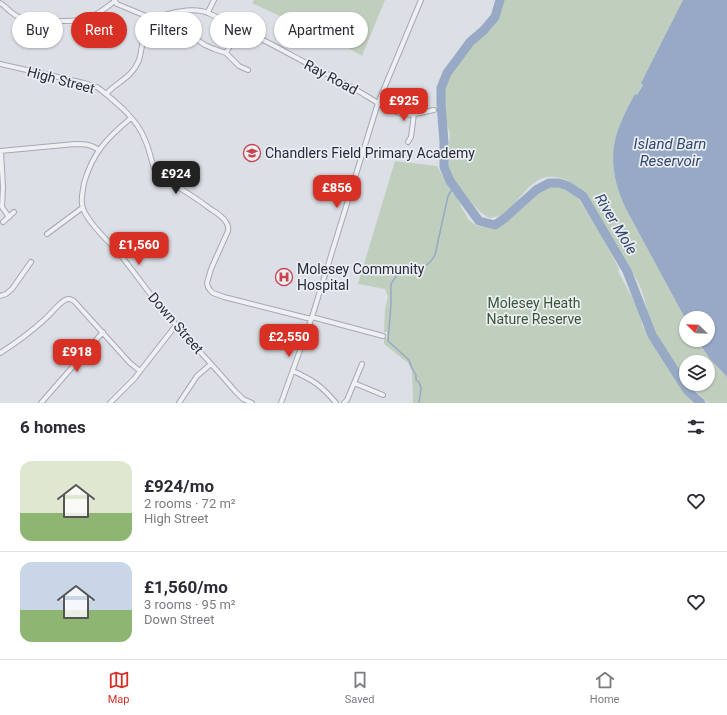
<!DOCTYPE html>
<meta charset="utf-8">
<style>
:root{--surface:#fff;--page:#f7f7f7;--text:#2b2b33;--muted:#7c7c81;--line:#e1e1e2;--accent:#d93025}
body{margin:0;font-family:Roboto,sans-serif;background:var(--page);color:var(--text);height:100vh;display:flex;flex-direction:column;font-size:15px;white-space:nowrap}
*{box-sizing:border-box;margin:0}
p{font-size:13px;color:var(--muted)}
.icon{flex:none;width:22px;height:22px;fill:none;stroke:currentColor;stroke-width:2;stroke-linecap:round;stroke-linejoin:round}
.map{position:relative;height:403px;overflow:hidden}
.panel{display:flex;flex-direction:column;background:var(--surface);flex:1}
.panel>*{flex:none}
.top-card{position:absolute;left:12px;top:12px;width:400px;height:36px;display:flex;gap:8px}
.needle{width:26px;rotate:293deg}
.buttons{position:absolute;left:679px;top:311px;display:grid;gap:8px}
.buttons a{display:grid;place-items:center;width:36px;height:36px;border-radius:50%;background:var(--surface);box-shadow:0 1px 3px #0004;font-size:20px}
.price{position:absolute;translate:-50% -34px;padding:0 9px;border-radius:8px;background:var(--accent);color:#fff;font-size:13px;line-height:26px;filter:drop-shadow(0 1px 2px #0008)}
.price::after{content:'';position:absolute;left:50%;top:24px;width:12px;height:9px;margin-left:-6px;background:inherit;clip-path:polygon(0 0,100% 0,50% 100%)}
.price.current{background:#222;color:#fff}
ul{padding:0;list-style:none}
li{display:flex;align-items:center;gap:12px;height:100px;padding:0 20px}
li+li{border-top:1px solid var(--line)}
li span{display:grid;place-items:center;flex:none;width:112px;height:80px;border-radius:12px;color:#555}
li>.icon{margin-inline-start:auto}
span .icon{width:48px;height:48px;fill:#fffc;stroke-width:1}
li b{font-size:17px}
h2{display:flex;justify-content:space-between;align-items:center;height:48px;padding:0 20px;font-size:17px}
.tag{padding:0 14px;border-radius:18px;background:var(--surface);box-shadow:0 1px 3px #0004;font-size:14px;line-height:36px}
.tag.current{background:var(--accent);color:#fff}
.tab-bar{display:flex;justify-content:space-around;align-items:center;height:56px;border-top:1px solid var(--line);background:var(--surface);font-size:11px;color:var(--muted)}
.tab-bar a{display:grid;justify-items:center;gap:2px}
.tab-bar .current{color:var(--accent)}
.map>svg:first-child{display:block}
.green{fill:#c0cfbd}
.water{fill:#97a9c5}
.lines{fill:none;stroke-linecap:round;stroke-linejoin:round}
.stream{stroke:#97a9c5;stroke-width:1.5}
.river{stroke:#97a9c5;stroke-width:9}
.minor-casing{stroke:#a5a9b2;stroke-width:6}
.minor{stroke:#eef0f4;stroke-width:4}
.labels{text-anchor:middle;dominant-baseline:central;stroke-width:3.5;stroke-linejoin:round;paint-order:stroke}
.street-label{font-size:14px;fill:#262c3b;stroke:#ebeef3}
.poi-label{font-size:14px;fill:#262c3b;stroke:#ebeef3;text-anchor:start}
.park-label{font-size:14px;fill:#385634;stroke:#ebeef3}
.water-label{font-size:15px;font-style:italic;fill:#32476d;stroke:#ebeef3}
</style>
<div class="map">
<svg width="727" height="403" viewBox="0 0 727 403">
<rect width="100%" height="100%" fill="#dcdfe5"/>
<!-- green -->
<path class="green" d="M 254,0 L 385,0 L 362,56 L 343,45 L 252,3 Z
M 502,0 L 683,0 L 641,83 L 643,84 L 637,95 L 635,94 C 630,103 625,112 621,122 C 608,152 612,180 626,209 L 686,320 L 686,340 L 697,340 C 705,353 716,367 727,377 L 727,403 L 708,403 L 689,384 L 708,384 L 708,362 L 686,362 L 686,380 C 674,367 662,352 655,336 C 648,321 647,304 641,289 C 637,277 627,267 621,256 C 617,249 614,241 610,234 C 607,230 604,226 601,222 C 599,217 597,212 595,208 C 586,192 567,174 547,177 C 531,179 518,202 506,212 C 502,216 495,217 489,218 L 479,211 L 471,202 L 452,177 L 448,169 L 447,162 L 450,134 L 445,119 L 445,90 L 449,78 L 456,65 L 470,46 L 490,30 L 501,12 Z
M 395,161 L 437,166 L 453,194 L 454,193 L 461,205 L 460,205 L 469,220 L 477,226 L 495,228 L 500,225 L 515,214 L 536,193 L 552,185 L 566,188 L 578,198 L 602,236 L 619,269 L 618,271 L 641,314 C 642,320 641,323 644,329 L 646,328 C 661,355 676,383 699,403 L 413,403 L 412,371 L 408,363 L 384,344 L 384,338 L 387,338 L 387,332 L 384,332 L 385,310 L 388,297 L 385,289 L 358,284 Z"/>
<!-- water -->
<path class="water" d="M 683,0 L 727,0 L 727,377 L 710,359 L 697,340 L 708,340 L 708,318 L 686,318 L 686,320 L 626,209 C 612,180 608,152 621,122 C 625,112 630,103 635,94 L 637,95 L 643,85 L 641,83 Z"/>
<g class="lines">
<!-- stream -->
<path class="stream" d="M 419,403 L 421,388 L 419,382 L 416,380 L 416,375 L 412,368 L 409,360 L 388,341 L 391,304 L 391,284 L 397,275 L 420,271 L 431,261 L 435,255 L 448,196 L 453,188"/>
<!-- river -->
<path class="river" d="M 500,0 L 495,17 L 484,30 L 470,42 L 456,61 L 447,73 L 441,88 L 441,104 L 444,142 L 444,167 L 450,181 L 479,221 L 495,225 L 505,218 L 536,190 L 549,183 L 559,183 L 568,186 L 583,196 L 627,271 L 652,335 L 687,390 L 701,403"/>
<!-- minor casing -->
<g class="minor-casing">
<path id="minor" d="M 114,0 L 117,4 L 146,16 L 151,22
M 0,3 C 7,7 11,14 19,17 C 42,19 69,25 91,17 C 100,13 107,7 115,1
M 208,12 L 214,0
M 199,41 L 205,45 L 214,49 L 226,53 L 239,66 L 248,70
M 226,53 L 239,30
M 0,64 L 84,83 L 97,87 L 101,90 C 117,103 138,120 145,140 C 150,150 151,162 156,173 L 159,176 C 177,186 195,197 212,210 C 217,213 223,217 226,222 C 228,225 229,227 228,231 L 211,269 L 207,283 L 208,287 L 210,290 L 213,293 L 224,297 L 311,319
M 106,94 C 118,81 132,78 139,60 C 143,47 142,26 155,19 C 168,12 194,7 208,13 C 219,17 229,25 240,30 C 248,34 257,37 265,41 C 279,48 293,56 308,64 C 324,73 342,81 358,91 C 373,99 387,111 404,114 C 416,116 423,112 434,110
M 131,118 C 107,138 93,152 84,183 C 83,190 81,197 82,204 C 83,218 108,241 118,252 C 132,269 145,288 159,305 C 183,334 210,362 235,391 L 243,399 L 252,403
M 408,142 L 411,137 L 414,114
M 0,151 L 75,144 C 85,144 90,144 99,150
M 1,151 L 3,187 L 2,207 L 9,217
M 3,222 L 14,212
M 47,234 L 82,208
M 0,296 L 6,294 L 12,289 L 31,262
M 312,317 L 383,336
M 0,353 C 16,343 31,332 45,319 C 52,313 57,305 65,300 C 69,298 70,299 74,301 L 130,363 L 140,371
M 293,371 C 313,380 322,386 336,403
M 354,383 L 383,395
M 41,403 L 103,332
M 110,403 L 134,379 L 176,325
M 179,403 L 197,376 L 211,364
M 281,403 L 312,317 L 378,103 L 421,0
M 344,403 L 347,400 L 362,364"/>
</g>
<!-- minor -->
<use href="#minor" class="minor"/>
</g>
<!-- icons -->
<defs>
<g id="school-ring" transform="scale(0.9)"><circle r="9.5" fill="#ebeef3" stroke="#c8434c" stroke-width="1.5"/><path d="M0-5L7-2L0 1L-7-2ZM-4 1L0 2.5L4 1V4Q0 6-4 4Z" fill="#c8434c"/></g>
<g id="hospital-ring" transform="scale(0.9)"><circle r="9.5" fill="#ebeef3" stroke="#c8434c" stroke-width="1.5"/><path d="M-5-5h3v3.5h4V-5h3V5h-3V1.5h-4V5h-3Z" fill="#c8434c"/></g>
</defs>
<g fill-rule="evenodd">
<use href="#school-ring" x="252" y="153"/>
<use href="#hospital-ring" x="284" y="277"/>
</g>
<g class="labels">
<!-- street labels -->
<g class="street-label">
<text transform="translate(331 77) rotate(28)">Ray Road</text>
<text transform="translate(61 80) rotate(15)">High Street</text>
<text transform="translate(176 323) rotate(49)">Down Street</text>
</g>
<!-- poi labels -->
<g class="poi-label">
<text x="265" y="153">Chandlers Field Primary Academy</text>
<text x="297" y="269">Molesey Community<tspan x="297" dy="16">Hospital</tspan></text>
</g>
<!-- park labels -->
<g class="park-label">
<text x="534" y="303">Molesey Heath<tspan x="534" dy="16">Nature Reserve</tspan></text>
</g>
<!-- water labels -->
<g class="water-label">
<text x="670" y="144">Island Barn<tspan x="670" dy="17">Reservoir</tspan></text>
<text transform="translate(616 224) rotate(59)">River Mole</text>
</g>
</g>
</svg>
<div class="buttons">
<a><svg class="needle" viewBox="-14 -14 28 28"><path d="M0-13l5 13h-10z" fill="#e53935"/><path d="M0 13l5-13h-10z" fill="#7c7c81"/></svg></a>
<a><svg class="icon" aria-label="layers" viewBox="0 0 24 24"><path d="M12 4l9 5-9 5-9-5zM3 14l9 5 9-5"/></svg></a>
</div>
<b class="price" style="left:404px;top:122px">£925</b>
<b class="price current" style="left:176px;top:195px">£924</b>
<b class="price" style="left:337px;top:209px">£856</b>
<b class="price" style="left:139px;top:266px">£1,560</b>
<b class="price" style="left:289px;top:358px">£2,550</b>
<b class="price" style="left:77px;top:373px">£918</b>
<div class="top-card">
<a class="tag">Buy</a>
<a class="tag current">Rent</a>
<a class="tag">Filters</a>
<a class="tag">New</a>
<a class="tag">Apartment</a>
</div>
</div>
<section class="panel">
<h2>6 homes<svg class="icon" aria-label="filters" viewBox="0 0 24 24"><path d="M4 7h16M4 17h16"/><circle cx="9" cy="7" r="2"/><circle cx="15" cy="17" r="2"/></svg></h2>
<ul>
<li><span style="background:linear-gradient(#dfe7d0 65%,#8fb573 0)"><svg class="icon" aria-label="home" viewBox="0 0 24 24"><path d="M3 11l9-7 9 7M6 9v11h12V9"/></svg></span><div><b>£924/mo</b><p>2 rooms · 72 m²</p><p>High Street</p></div><svg class="icon" aria-label="heart" viewBox="0 0 24 24"><path d="M12 20l-8-8c-3-5 5-10 8-4 3-6 11-1 8 4z"/></svg></li>
<li><span style="background:linear-gradient(#c9d6e8 60%,#8fb573 0)"><svg class="icon" aria-label="home" viewBox="0 0 24 24"><path d="M3 11l9-7 9 7M6 9v11h12V9"/></svg></span><div><b>£1,560/mo</b><p>3 rooms · 95 m²</p><p>Down Street</p></div><svg class="icon" aria-label="heart" viewBox="0 0 24 24"><path d="M12 20l-8-8c-3-5 5-10 8-4 3-6 11-1 8 4z"/></svg></li>
</ul>
</section>
<nav class="tab-bar">
<a class="current"><svg class="icon" aria-label="map" viewBox="0 0 24 24"><path d="M3 6l6-2 6 2 6-2v14l-6 2-6-2-6 2zM9 4v14M15 6v14"/></svg>Map</a>
<a><svg class="icon" aria-label="saved" viewBox="0 0 24 24"><path d="M7 4h10v16l-5-4-5 4z"/></svg>Saved</a>
<a><svg class="icon" aria-label="home" viewBox="0 0 24 24"><path d="M3 11l9-7 9 7M6 9v11h12V9"/></svg>Home</a>
</nav>
